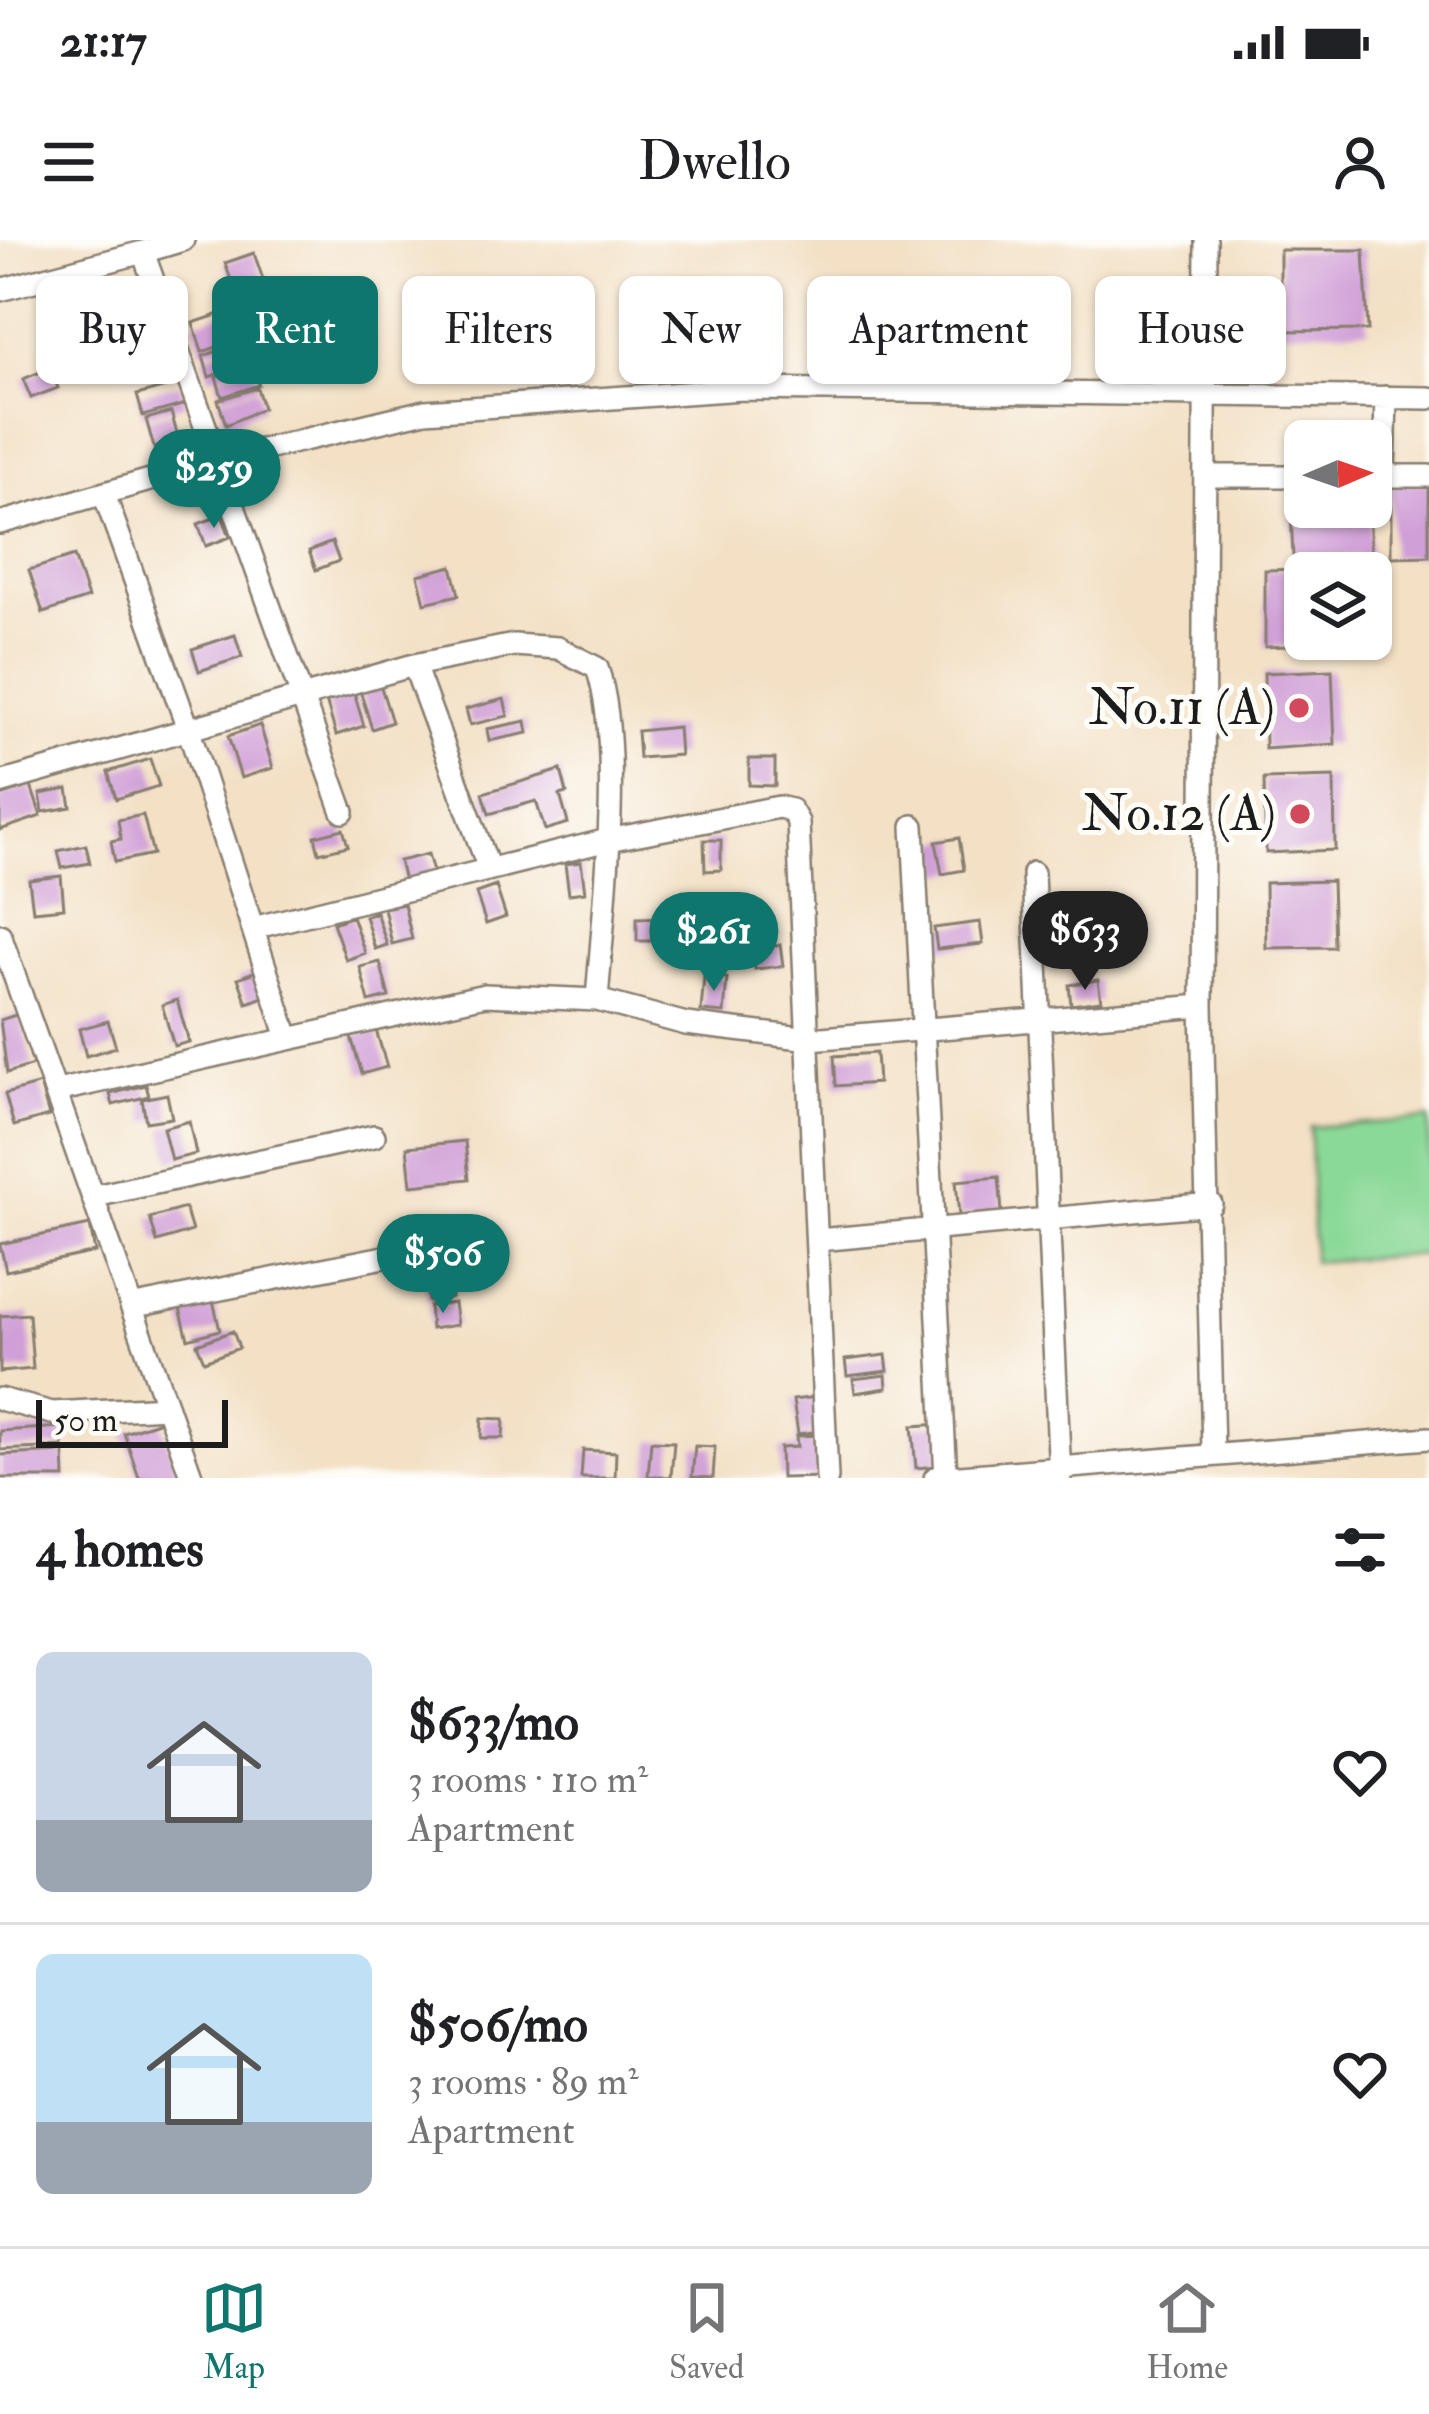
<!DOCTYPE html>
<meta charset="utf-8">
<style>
:root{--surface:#fff;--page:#f2f2f2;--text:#202124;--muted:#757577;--line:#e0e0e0;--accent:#0f766e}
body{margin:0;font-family:"IM FELL Double Pica",serif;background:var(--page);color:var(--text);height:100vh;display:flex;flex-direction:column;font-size:45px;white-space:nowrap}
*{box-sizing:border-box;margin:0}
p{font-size:39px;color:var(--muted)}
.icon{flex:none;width:66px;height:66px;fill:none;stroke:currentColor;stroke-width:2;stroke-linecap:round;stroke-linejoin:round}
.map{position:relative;height:1238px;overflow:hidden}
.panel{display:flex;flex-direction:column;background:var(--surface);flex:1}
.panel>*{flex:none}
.banner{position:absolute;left:36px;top:36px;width:1359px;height:108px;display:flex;gap:24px}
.needle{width:78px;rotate:88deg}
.controls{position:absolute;left:1284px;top:180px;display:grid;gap:24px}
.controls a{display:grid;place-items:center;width:108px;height:108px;border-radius:18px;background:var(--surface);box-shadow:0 3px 9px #0004;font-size:60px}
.scale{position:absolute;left:36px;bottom:30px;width:192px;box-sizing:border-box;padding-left:12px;border:6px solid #1c1c1c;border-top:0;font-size:33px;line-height:42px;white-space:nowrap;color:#1c1c1c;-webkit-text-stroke:9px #fdfcf7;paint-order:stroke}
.price{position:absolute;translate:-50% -102px;padding:0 27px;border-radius:42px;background:var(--accent);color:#fff;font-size:39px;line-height:78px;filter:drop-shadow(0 3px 6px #0008)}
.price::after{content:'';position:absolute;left:50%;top:72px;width:36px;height:27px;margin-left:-18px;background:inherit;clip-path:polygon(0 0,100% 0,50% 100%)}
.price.on{background:#222;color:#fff}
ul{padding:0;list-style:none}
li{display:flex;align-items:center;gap:36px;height:300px;padding:0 36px}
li+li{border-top:3px solid var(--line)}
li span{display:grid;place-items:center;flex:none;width:336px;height:240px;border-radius:18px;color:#555}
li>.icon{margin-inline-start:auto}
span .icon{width:144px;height:144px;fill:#fffc;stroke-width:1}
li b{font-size:51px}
h2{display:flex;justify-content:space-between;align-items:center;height:144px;padding:0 36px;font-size:51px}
.tag{padding:0 42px;border-radius:18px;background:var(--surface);box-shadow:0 3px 9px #0004;font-size:42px;line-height:108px}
.tag.on{background:var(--accent);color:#fff}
.status{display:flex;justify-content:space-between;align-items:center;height:84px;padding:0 60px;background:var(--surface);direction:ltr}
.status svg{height:33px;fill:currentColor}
header{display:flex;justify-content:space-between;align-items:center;height:156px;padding:0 36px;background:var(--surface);font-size:54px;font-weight:600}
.tabs{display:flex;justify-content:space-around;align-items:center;height:168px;border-top:3px solid var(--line);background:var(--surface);font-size:33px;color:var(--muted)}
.tabs a{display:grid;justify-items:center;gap:6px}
.tabs .on{color:var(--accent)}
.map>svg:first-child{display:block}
.green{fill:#8bd998;stroke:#547a5a;stroke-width:3}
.building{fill:#d09fd7}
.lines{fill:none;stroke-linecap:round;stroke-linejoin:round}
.minor-casing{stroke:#887e70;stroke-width:26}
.minor{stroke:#fff;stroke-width:21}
.poi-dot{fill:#d1495b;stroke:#fdfcf7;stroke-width:4.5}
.labels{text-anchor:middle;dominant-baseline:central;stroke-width:10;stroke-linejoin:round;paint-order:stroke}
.poi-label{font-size:51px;fill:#1c1c1c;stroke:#fdfcf7;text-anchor:end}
</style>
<div class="status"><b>21:17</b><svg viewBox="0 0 49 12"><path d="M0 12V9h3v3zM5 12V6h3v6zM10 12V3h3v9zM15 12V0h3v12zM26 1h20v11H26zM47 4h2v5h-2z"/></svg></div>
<header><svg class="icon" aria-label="menu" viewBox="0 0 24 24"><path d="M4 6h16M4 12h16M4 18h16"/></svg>Dwello<svg class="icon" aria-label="person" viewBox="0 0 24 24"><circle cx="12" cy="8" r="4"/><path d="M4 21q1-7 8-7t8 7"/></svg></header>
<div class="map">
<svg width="1429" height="1238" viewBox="0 0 1429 1238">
<rect width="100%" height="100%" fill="#fdfcf7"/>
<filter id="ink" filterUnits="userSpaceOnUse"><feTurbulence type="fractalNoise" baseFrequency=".00833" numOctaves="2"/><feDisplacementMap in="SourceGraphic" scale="24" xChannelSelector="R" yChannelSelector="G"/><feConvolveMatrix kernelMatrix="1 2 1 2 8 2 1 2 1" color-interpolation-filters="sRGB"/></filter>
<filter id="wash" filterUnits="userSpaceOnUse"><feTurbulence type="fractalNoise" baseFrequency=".004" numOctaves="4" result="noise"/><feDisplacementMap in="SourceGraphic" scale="48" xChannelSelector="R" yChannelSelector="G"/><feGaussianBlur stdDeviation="2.7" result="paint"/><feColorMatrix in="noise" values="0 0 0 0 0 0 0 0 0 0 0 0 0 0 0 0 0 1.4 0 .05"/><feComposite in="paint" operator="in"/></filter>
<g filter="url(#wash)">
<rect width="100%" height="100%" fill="#f3e0c5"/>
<!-- green -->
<path class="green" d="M 1429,879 L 1429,1014 L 1313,1022 L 1310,887 Z"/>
<g id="blocks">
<!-- building -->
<path class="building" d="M 1280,10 L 1364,10 L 1368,90 L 1280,91 Z
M 254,13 L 265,45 L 236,54 L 225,23 Z
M 235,69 L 244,98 L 202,112 L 193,83 Z
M 254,99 L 261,119 L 209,137 L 203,116 Z
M 253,126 L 259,145 L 222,157 L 216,137 Z
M 50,128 L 58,148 L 31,158 L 23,139 Z
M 180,143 L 186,164 L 143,176 L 137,155 Z
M 257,148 L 263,168 L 226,185 L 218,160 Z
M 171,172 L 179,201 L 154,208 L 146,179 Z
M 1429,243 L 1429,316 L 1391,317 L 1391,244 Z
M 1305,249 L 1305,267 L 1369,267 L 1371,315 L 1293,317 L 1290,250 Z
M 222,275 L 230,297 L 206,306 L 198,284 Z
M 332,302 L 339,321 L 316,330 L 309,311 Z
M 74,316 L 88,358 L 43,373 L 29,330 Z
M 452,326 L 459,355 L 425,363 L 418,335 Z
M 1305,329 L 1305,399 L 1337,399 L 1337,404 L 1265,407 L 1265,330 Z
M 235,395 L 242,417 L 199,431 L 192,409 Z
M 1332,430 L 1335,504 L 1265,509 L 1264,433 Z
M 380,444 L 392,482 L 372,489 L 360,450 Z
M 353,449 L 364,486 L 336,495 L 325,457 Z
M 504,459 L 508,476 L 470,485 L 466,469 Z
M 526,481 L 528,493 L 489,501 L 487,489 Z
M 260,485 L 273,528 L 241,538 L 228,496 Z
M 678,487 L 680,515 L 639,518 L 637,491 Z
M 150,519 L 159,546 L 116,559 L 108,532 Z
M 749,519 L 775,519 L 775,546 L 749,545 Z
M 561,530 L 567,553 L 560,555 L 568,583 L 545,590 L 536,561 L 489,574 L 483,553 Z
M 1334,537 L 1335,610 L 1266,613 L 1264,539 Z
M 31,546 L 41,576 L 0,590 L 0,556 Z
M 68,549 L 71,567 L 43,572 L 40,554 Z
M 143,575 L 153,614 L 115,622 L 111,601 L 121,599 L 118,580 Z
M 343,589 L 348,606 L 319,613 L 315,596 Z
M 959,598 L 964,630 L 942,634 L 936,602 Z
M 704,600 L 721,600 L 721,630 L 705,631 Z
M 86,605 L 90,623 L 62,628 L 58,611 Z
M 428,614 L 433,632 L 404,641 L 399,621 Z
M 581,622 L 585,652 L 569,654 L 565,624 Z
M 61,636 L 64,668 L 33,671 L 29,640 Z
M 1332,641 L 1334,707 L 1266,708 L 1265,643 Z
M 496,646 L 506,677 L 486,684 L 476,653 Z
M 404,664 L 412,699 L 392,704 L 384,668 Z
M 376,672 L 387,705 L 375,709 L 365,676 Z
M 352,676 L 365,713 L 346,720 L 333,683 Z
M 676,677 L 676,701 L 637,701 L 637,678 Z
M 980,682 L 983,704 L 937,709 L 934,688 Z
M 780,705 L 783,726 L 755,729 L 753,708 Z
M 380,722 L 389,757 L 369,762 L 360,727 Z
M 257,731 L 266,756 L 247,763 L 238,738 Z
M 704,736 L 727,738 L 724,773 L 701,771 Z
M 1098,740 L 1101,761 L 1071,765 L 1069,745 Z
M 177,760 L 189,802 L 174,806 L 162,765 Z
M 19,774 L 33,825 L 7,833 L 0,780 Z
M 108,781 L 116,807 L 86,816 L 79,789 Z
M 376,790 L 387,827 L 362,834 L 351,797 Z
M 876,813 L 878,843 L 836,846 L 834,816 Z
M 40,844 L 49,876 L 14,886 L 5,854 Z
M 146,845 L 149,856 L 113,865 L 110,854 Z
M 167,854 L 172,878 L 146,882 L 142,859 Z
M 189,881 L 196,914 L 171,920 L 163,888 Z
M 465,901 L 469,939 L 411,945 L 407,907 Z
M 999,937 L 1002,972 L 959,976 L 956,941 Z
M 185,968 L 192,991 L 157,1002 L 150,978 Z
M 90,985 L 95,1012 L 6,1031 L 0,1004 Z
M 448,1019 L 451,1058 L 428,1061 L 424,1020 Z
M 212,1056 L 220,1090 L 188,1099 L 179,1064 Z
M 454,1063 L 457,1085 L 431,1089 L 429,1066 Z
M 29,1074 L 33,1129 L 0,1132 L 0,1076 Z
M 233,1091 L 239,1108 L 204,1121 L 197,1104 Z
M 886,1115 L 888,1131 L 847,1136 L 845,1120 Z
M 886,1135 L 887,1148 L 855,1153 L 853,1139 Z
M 816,1157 L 821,1191 L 798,1194 L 793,1160 Z
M 482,1178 L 504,1179 L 503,1198 L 481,1198 Z
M 161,1181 L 180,1238 L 139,1238 L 124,1193 Z
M 941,1184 L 939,1226 L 916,1228 L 912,1186 Z
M 62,1187 L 63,1207 L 0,1210 L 0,1191 Z
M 820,1195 L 823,1237 L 781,1238 L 780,1208 L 797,1207 L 796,1196 Z
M 651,1201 L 674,1202 L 671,1237 L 648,1236 Z
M 695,1206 L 715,1207 L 713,1238 L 692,1237 Z
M 583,1210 L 616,1212 L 615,1238 L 581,1238 Z
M 64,1212 L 65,1238 L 0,1238 L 0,1215 Z"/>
</g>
</g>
<g filter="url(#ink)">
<use href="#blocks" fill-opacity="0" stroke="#887e70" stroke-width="3"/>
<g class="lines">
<!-- minor casing -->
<g class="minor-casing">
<path id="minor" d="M 1206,0 L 1202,766 L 1213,1212
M 143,12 L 183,0
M 0,50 L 143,12 L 343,572
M 1205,236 L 1305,236
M 1371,236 L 1429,236
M 1384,236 L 1386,157
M 104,254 L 189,491 L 288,798
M 0,283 L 220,220 L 425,171 L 742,149 L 1429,158
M 414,425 L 489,629
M 0,543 L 414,425 L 514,405 L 558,408 L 597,428 C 624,505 603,675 597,760
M 913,586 L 946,1238
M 1033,633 L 1060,1238
M 253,688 L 608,600 L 779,567 L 791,570 L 798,582 L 827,1238
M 0,695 L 192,1238
M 57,851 L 485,755 L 597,760 L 686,784 L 810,799 L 1202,766
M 95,956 L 374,896
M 818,1000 L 1211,964
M 135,1066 L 394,1015
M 0,1159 L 52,1173 L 167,1167
M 935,1238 L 1429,1198"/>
</g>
<!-- minor -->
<use href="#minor" class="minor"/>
</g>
</g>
<!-- markers -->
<g class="poi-dot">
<circle cx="1299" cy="468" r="12"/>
<circle cx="1300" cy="574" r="12"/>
</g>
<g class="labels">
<!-- poi labels -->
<g class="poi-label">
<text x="1275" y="468">No.11 (A)</text>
<text x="1276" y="574">No.12 (A)</text>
</g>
</g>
</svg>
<div class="controls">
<a><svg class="needle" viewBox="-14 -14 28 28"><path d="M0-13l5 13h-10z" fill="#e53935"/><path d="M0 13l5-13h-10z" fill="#757577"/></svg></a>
<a><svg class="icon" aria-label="layers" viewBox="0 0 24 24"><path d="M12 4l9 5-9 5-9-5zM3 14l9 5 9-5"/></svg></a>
</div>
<div class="scale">50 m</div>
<b class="price" style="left:214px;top:291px">$259</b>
<b class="price on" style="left:1085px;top:753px">$633</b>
<b class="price" style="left:714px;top:754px">$261</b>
<b class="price" style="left:443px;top:1076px">$506</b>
<div class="banner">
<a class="tag">Buy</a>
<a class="tag on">Rent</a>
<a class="tag">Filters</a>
<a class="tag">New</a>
<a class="tag">Apartment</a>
<a class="tag">House</a>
</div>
</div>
<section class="panel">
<h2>4 homes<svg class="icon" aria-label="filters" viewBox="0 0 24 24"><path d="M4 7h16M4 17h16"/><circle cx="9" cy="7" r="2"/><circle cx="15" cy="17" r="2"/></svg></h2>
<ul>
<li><span style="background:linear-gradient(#c9d6e8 70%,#9aa5b1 0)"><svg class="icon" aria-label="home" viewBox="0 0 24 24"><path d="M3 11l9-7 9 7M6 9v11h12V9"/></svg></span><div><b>$633/mo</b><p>3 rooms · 110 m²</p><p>Apartment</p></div><svg class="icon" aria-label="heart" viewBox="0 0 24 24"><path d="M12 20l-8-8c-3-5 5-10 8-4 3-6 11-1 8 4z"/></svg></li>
<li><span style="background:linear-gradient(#bfe0f5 70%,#9aa5b1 0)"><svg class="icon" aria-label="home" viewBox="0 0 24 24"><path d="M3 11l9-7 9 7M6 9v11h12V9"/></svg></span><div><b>$506/mo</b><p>3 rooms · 89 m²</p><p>Apartment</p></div><svg class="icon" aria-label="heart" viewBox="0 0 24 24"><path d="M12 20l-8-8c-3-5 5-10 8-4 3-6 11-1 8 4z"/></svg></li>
</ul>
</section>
<nav class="tabs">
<a class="on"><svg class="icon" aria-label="map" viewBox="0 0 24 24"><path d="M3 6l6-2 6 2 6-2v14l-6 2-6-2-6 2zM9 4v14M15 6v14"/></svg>Map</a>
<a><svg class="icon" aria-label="saved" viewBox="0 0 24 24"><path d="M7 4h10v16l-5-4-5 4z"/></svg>Saved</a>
<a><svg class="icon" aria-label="home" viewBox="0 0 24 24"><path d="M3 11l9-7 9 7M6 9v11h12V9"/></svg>Home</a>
</nav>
